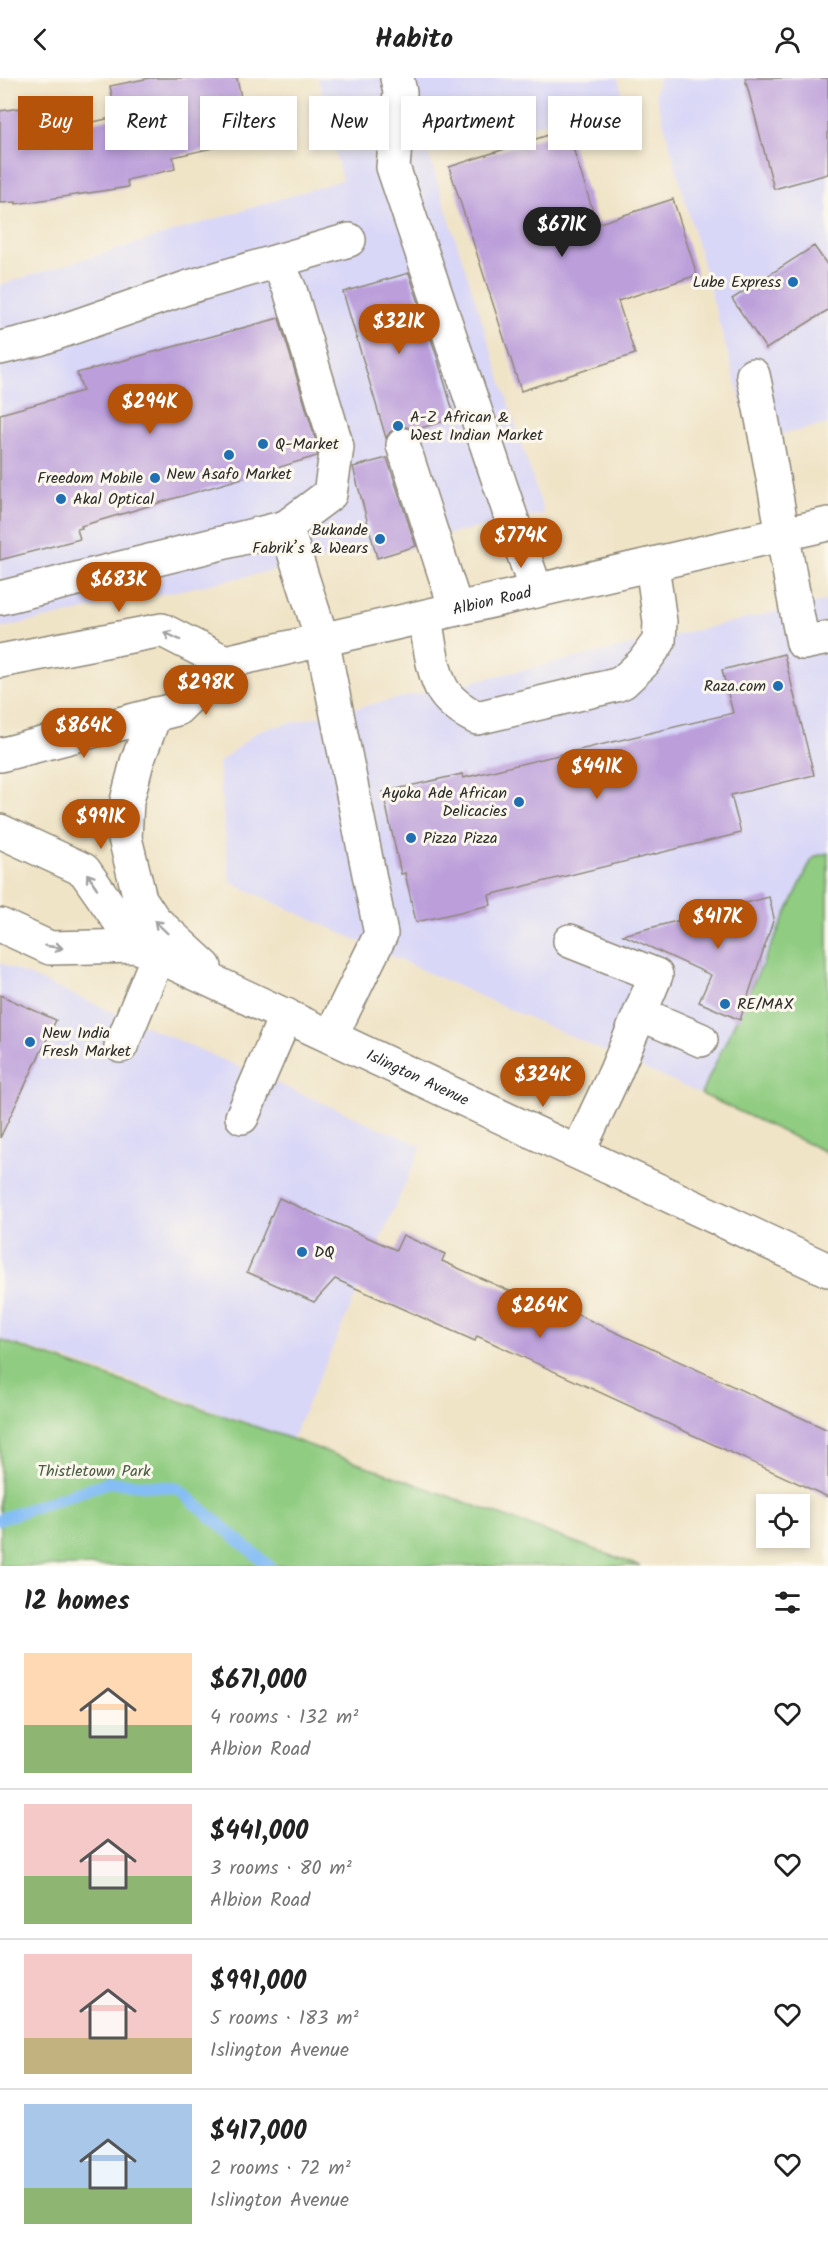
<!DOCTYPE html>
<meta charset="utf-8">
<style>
:root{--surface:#fff;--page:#f2f2f2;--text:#222;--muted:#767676;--line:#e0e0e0;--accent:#b45309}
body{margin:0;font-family:Kalam,sans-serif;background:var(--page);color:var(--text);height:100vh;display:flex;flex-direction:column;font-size:22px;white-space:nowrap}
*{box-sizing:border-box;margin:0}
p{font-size:20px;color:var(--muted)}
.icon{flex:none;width:33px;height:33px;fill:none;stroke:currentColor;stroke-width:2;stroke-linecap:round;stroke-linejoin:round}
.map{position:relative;height:1488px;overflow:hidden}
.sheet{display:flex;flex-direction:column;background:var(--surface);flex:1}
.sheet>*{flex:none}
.banner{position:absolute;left:18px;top:18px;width:792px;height:54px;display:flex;gap:12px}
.controls{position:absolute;left:756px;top:1416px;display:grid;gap:12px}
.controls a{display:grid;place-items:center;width:54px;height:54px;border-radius:0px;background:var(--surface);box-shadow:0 3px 9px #0003;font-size:30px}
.price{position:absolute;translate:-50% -51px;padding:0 14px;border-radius:21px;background:var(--accent);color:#fff;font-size:20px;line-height:39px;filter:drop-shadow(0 2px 3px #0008)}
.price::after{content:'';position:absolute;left:50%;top:36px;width:18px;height:14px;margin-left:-9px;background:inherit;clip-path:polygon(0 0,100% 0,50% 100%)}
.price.active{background:#222;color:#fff}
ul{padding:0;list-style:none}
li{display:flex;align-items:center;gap:18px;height:150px;padding:0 24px}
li+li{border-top:2px solid var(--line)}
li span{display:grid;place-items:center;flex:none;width:168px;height:120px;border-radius:0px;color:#555}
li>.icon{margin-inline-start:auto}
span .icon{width:72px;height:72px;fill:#fffc;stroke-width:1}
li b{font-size:26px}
h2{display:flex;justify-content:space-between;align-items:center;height:72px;padding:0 24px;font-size:26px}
.chip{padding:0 21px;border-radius:0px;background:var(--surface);box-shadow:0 3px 9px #0003;font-size:21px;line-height:54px}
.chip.active{background:var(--accent);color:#fff}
header{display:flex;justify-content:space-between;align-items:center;height:78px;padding:0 24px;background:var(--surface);font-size:27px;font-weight:700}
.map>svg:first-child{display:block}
.built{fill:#d9d7f7}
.green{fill:#90cc81;stroke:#5e7c56;stroke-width:1.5}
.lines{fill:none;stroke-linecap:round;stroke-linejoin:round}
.stream{stroke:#85bdf5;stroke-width:12}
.building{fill:#bb9eda}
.minor-casing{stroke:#8e8879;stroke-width:36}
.major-casing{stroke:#8e8879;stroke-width:36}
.minor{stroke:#fff;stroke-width:33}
.major{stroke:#fff;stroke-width:33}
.oneway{stroke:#a0a0a0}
.poi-dot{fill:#1f6fb2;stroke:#fbf7ec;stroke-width:2}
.labels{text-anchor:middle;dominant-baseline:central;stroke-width:6;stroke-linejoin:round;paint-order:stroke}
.poi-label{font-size:16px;fill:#2b2b2b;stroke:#fbf7ec;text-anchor:start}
.street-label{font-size:16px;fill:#2b2b2b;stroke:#fbf7ec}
.park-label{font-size:16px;fill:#495b45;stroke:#fbf7ec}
</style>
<header><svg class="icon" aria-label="back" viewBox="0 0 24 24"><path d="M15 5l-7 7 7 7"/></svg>Habito<svg class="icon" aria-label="person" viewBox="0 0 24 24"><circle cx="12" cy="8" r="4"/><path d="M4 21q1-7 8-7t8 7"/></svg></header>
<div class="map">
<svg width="828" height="1488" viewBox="0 0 828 1488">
<rect width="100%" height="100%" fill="#fbf7ec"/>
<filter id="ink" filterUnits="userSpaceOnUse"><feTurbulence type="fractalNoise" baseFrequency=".0167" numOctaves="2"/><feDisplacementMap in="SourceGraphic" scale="12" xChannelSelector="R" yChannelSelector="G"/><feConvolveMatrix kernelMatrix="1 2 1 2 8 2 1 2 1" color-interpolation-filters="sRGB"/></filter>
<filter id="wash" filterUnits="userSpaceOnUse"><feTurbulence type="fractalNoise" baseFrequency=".008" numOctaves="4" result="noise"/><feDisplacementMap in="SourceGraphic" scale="24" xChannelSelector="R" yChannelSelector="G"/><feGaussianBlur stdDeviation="1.35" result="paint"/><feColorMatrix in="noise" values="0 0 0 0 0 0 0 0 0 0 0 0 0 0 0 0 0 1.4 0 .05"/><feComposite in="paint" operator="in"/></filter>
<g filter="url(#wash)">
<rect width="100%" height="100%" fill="#f0e4c7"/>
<!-- built -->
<path class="built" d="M 318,0 L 618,0 L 625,24 L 428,74 L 544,436 L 0,550 L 0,207 L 342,102 Z
M 659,0 L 828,0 L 828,346 L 752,363 L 655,14 Z
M 828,522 L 828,775 L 813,779 L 701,1016 L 446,903 L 230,804 L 218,685 L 260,652 Z
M 0,885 L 422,1068 L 292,1361 L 124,1300 L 0,1261 Z"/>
<!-- green -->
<path class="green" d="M 828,775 L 828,1075 L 701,1016 L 813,779 Z
M 0,1262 L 292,1361 L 640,1488 L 0,1488 Z"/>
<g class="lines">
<!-- stream -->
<path class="stream" d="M 0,1441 L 109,1404 L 177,1410 L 269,1488"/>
</g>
<g id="blocks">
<!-- building -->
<path class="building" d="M 150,0 L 237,0 L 247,49 L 236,51 L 239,64 L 173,79 L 175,91 L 127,102 L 128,109 L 16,126 L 16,124 L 0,125 L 0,33 L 48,26 L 52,53 L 116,39 L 110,8 Z
M 745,0 L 828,0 L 828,96 L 774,111 Z
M 567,51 L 597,146 L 673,121 L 697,197 L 618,223 L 635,276 L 521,313 L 449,89 Z
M 814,168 L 828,188 L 828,232 L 766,271 L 732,221 Z
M 409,195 L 437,279 L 455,340 L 414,352 L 406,349 L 398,349 L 390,354 L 386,360 L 343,214 Z
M 279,240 L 318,370 L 317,378 L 81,448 L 82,450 L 77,451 L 80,461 L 0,482 L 0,336 L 83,313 L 77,295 Z
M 387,380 L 416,468 L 377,480 L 353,389 Z
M 784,576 L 814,697 L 731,717 L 741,755 L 489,817 L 491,827 L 416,844 L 405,795 L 401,796 L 383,714 L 462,696 L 463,700 L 733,635 L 722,592 Z
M 769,819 L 774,840 L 740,942 L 699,924 L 711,897 L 623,857 Z
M 0,917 L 56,942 L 0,1060 Z
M 279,1120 L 396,1172 L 403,1157 L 445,1176 L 442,1183 L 521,1218 L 524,1212 L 828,1352 L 828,1419 L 477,1258 L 475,1263 L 335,1201 L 314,1224 L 247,1194 Z"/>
</g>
</g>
<g filter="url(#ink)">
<use href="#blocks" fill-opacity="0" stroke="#8e8879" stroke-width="1.5"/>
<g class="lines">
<!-- minor casing -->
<g class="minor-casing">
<path id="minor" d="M 397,0 L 400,14 L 393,89 L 536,513
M 277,183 L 290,212 L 337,369 L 330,416 L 286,449
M 0,270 L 39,261 L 189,209 L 349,162
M 753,297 C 773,386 784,476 803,565 L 828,560
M 403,367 L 456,531
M 0,520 L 286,449 L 322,561 L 381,856 L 331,958
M 425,539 C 429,560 432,596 444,614 C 452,626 465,634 477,640 L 616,607 L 623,604 L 643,585 L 659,563 L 660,544 L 652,487
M 570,863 L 656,897 L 615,995 L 578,1074
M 641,936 L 701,962
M 121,968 L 158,878
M 242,1039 L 286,937"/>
</g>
<!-- major casing -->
<g class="major-casing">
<g id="major">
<path d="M 0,583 L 162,552 L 225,584"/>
<path d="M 155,636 L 137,684 L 127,723 L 125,760 L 140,821 L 154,842 L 205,889"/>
<path id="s1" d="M 0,677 L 177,631 L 225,584 L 828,446"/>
<path d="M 0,753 L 84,792 L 137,868"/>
<path id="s2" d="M 0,847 L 50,870 L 137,868 L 828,1192"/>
</g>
</g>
<!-- minor -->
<use href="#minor" class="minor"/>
<!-- major -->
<use href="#major" class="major"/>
</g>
<!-- one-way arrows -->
<defs><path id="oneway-shaft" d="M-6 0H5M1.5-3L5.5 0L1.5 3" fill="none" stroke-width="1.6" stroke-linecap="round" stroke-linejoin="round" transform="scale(1.5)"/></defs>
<g class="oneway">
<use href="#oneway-shaft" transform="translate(172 558) rotate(-154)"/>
<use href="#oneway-shaft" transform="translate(92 803) rotate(-124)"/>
<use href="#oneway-shaft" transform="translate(161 849) rotate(-136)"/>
<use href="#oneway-shaft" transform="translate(54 869) rotate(8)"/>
</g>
</g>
<!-- markers -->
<g class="poi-dot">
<circle cx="793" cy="204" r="6"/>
<circle cx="398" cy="348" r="6"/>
<circle cx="263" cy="366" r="6"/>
<circle cx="229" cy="377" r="6"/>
<circle cx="155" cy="400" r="6"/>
<circle cx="61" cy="421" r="6"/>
<circle cx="380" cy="461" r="6"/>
<circle cx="778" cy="608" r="6"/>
<circle cx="519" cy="724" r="6"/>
<circle cx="411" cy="760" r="6"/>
<circle cx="725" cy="926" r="6"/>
<circle cx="30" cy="964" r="6"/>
<circle cx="302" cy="1174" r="6"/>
</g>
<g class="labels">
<!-- poi labels -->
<g class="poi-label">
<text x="781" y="204" text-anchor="end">Lube Express</text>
<text x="410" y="339">A-Z African &amp;<tspan x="410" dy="18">West Indian Market</tspan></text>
<text x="275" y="366">Q-Market</text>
<text x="229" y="396" text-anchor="middle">New Asafo Market</text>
<text x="143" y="400" text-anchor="end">Freedom Mobile</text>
<text x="73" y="421">Akal Optical</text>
<text x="368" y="452" text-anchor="end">Bukande<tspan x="368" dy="18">Fabrik’s &amp; Wears</tspan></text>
<text x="766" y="608" text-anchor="end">Raza.com</text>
<text x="507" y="715" text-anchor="end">Ayoka Ade African<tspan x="507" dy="18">Delicacies</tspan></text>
<text x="423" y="760">Pizza Pizza</text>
<text x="737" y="926">RE/MAX</text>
<text x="42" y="955">New India<tspan x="42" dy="18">Fresh Market</tspan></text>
<text x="314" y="1174">DQ</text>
</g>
<!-- street labels -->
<g class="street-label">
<text stroke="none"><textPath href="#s1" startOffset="524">Albion Road</textPath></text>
<text stroke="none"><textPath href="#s2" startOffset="452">Islington Avenue</textPath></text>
</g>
<!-- park labels -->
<g class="park-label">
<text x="94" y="1393">Thistletown Park</text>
</g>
</g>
</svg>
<div class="controls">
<a><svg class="icon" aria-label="locate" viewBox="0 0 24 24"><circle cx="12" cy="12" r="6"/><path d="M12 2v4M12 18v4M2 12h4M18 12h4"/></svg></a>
</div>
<b class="price active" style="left:562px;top:180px">$671K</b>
<b class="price" style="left:399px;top:277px">$321K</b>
<b class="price" style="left:150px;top:357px">$294K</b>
<b class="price" style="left:521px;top:491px">$774K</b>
<b class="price" style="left:119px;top:535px">$683K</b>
<b class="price" style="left:206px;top:638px">$298K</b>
<b class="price" style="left:84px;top:681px">$864K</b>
<b class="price" style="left:597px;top:722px">$441K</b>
<b class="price" style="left:101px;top:772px">$991K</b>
<b class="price" style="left:718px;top:872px">$417K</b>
<b class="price" style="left:543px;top:1030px">$324K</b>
<b class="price" style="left:540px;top:1261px">$264K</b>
<div class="banner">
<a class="chip active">Buy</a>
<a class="chip">Rent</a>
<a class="chip">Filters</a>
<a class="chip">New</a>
<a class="chip">Apartment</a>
<a class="chip">House</a>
</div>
</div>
<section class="sheet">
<h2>12 homes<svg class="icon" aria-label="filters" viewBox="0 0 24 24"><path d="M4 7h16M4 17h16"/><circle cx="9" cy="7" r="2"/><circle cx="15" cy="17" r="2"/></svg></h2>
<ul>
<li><span style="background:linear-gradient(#ffd9b3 60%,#8fb573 0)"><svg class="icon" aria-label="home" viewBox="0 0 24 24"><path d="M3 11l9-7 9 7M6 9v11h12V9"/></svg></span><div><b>$671,000</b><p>4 rooms · 132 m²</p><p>Albion Road</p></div><svg class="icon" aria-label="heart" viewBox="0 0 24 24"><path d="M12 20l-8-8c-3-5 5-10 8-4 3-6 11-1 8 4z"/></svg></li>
<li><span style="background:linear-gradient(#f6c9c9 60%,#8fb573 0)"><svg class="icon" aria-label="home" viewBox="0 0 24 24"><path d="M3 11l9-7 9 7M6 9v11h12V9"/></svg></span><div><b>$441,000</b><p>3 rooms · 80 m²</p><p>Albion Road</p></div><svg class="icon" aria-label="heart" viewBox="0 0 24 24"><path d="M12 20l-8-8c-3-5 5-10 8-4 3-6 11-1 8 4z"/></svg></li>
<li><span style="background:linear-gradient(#f6c9c9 70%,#c2b280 0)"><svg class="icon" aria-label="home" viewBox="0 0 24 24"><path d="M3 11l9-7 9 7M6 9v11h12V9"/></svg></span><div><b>$991,000</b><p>5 rooms · 183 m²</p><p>Islington Avenue</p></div><svg class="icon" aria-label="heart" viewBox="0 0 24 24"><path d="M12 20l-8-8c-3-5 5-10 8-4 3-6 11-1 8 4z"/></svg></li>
<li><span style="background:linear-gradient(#a9c7e8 70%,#8fb573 0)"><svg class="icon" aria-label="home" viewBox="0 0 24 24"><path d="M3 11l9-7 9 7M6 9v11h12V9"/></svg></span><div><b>$417,000</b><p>2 rooms · 72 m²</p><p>Islington Avenue</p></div><svg class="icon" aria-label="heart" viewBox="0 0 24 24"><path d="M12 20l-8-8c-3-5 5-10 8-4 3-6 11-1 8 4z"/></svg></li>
</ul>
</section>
